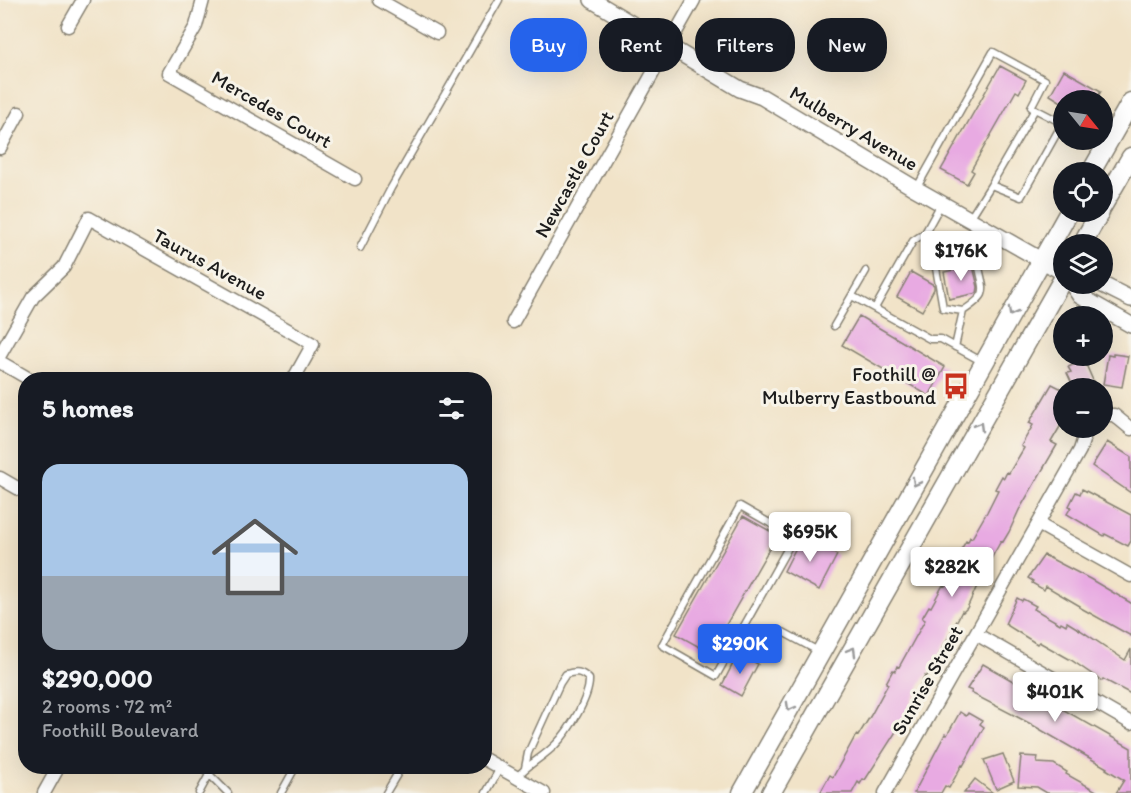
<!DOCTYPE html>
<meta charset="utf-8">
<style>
:root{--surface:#171b24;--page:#242831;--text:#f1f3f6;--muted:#9ea1a6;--accent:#2563eb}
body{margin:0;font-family:Itim,sans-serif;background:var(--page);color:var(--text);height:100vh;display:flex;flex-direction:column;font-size:22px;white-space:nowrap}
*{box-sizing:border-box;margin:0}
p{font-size:20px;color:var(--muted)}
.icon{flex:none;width:33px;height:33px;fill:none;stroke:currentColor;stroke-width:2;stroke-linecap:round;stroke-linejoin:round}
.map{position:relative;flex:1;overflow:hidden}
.sheet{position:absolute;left:18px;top:372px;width:474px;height:402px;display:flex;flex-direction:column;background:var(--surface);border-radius:24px;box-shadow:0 6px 24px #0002}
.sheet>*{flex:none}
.hud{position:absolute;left:510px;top:18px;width:531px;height:54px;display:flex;gap:12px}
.needle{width:39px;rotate:120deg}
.buttons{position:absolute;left:1053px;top:90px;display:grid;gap:12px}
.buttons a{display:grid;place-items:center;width:60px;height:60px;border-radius:50%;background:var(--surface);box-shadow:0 6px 24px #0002;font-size:30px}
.price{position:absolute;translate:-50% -51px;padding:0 14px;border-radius:6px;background:#fff;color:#222;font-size:20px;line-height:39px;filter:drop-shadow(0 2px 3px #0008)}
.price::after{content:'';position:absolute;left:50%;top:36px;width:18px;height:14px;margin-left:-9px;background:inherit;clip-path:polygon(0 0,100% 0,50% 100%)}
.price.on{background:var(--accent);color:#fff}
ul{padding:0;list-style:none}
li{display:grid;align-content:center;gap:12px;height:318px;padding:0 24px}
li span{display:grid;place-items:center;height:186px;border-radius:18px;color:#555}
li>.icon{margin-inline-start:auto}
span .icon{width:108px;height:108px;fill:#fffc;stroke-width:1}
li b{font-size:26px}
h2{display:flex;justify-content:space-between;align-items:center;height:72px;padding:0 24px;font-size:26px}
.chip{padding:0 21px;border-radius:24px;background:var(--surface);box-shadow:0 6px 24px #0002;font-size:21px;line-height:54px}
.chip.on{background:var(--accent);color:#fff}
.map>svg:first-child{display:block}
.building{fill:#e8aae2}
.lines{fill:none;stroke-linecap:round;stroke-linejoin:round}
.service-casing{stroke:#868072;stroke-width:9}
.minor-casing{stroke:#868072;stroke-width:15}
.tertiary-casing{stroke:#868072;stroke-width:18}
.primary-casing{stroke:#868072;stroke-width:21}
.service{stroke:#fff;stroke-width:6}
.minor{stroke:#fff;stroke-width:12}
.tertiary{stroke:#fff;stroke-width:15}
.primary{stroke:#fff;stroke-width:18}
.oneway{stroke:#999}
.labels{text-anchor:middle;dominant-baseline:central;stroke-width:6;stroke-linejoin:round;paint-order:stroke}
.street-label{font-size:20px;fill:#1c1c1c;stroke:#f7f3e8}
.poi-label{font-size:20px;fill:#1c1c1c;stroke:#f7f3e8;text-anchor:end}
</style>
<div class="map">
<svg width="1131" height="793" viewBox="0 0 1131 793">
<rect width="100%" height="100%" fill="#f7f3e8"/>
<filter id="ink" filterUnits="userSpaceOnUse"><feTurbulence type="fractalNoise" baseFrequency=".0167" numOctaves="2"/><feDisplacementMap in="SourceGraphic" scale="12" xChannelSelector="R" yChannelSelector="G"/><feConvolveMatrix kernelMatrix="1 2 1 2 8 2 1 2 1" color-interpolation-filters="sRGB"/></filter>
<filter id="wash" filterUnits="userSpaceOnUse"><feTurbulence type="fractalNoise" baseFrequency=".008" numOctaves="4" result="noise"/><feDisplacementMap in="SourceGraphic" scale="24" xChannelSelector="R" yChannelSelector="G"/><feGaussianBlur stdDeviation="1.35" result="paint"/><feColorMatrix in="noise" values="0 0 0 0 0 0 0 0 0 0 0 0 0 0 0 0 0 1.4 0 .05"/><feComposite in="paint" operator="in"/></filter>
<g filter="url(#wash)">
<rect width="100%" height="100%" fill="#f1e3c8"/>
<g id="blocks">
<!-- building -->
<path class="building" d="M 1000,66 L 1026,80 L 1019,93 L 1016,91 L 971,170 L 974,172 L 967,184 L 941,170 Z
M 1064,70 L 1101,91 L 1096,100 L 1064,100 L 1063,103 L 1050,95 Z
M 973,266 L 978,287 L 977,293 L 949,299 L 944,272 Z
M 911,272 L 934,285 L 934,289 L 922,311 L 897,297 Z
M 859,316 L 945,367 L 929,396 L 842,345 Z
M 1113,354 L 1128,356 L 1122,387 L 1103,384 L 1108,355 L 1113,356 Z
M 1084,360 L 1095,385 L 1086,388 L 1074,388 L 1067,373 L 1071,372 L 1068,367 Z
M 1052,384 L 1064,390 L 1064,420 L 1051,442 L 1057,445 L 1019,510 L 1009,532 L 1003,542 L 1001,541 L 982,575 L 967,608 L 963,612 L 962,611 L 931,671 L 926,677 L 925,676 L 899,727 L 865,780 L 863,779 L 860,784 L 858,782 L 852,793 L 820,793 L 830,775 L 833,777 L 856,735 L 858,736 L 871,715 L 888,684 L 886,683 L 893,670 L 895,671 L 897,666 L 899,667 L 925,620 L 922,618 L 929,606 L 931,607 L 943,585 L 945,586 L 962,555 L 959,553 L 966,541 L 968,542 L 970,537 L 972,538 L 987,512 L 998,490 L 995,489 L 1002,476 L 1004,478 L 1007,472 L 1009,473 L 1024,448 L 1021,446 L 1033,425 L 1029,423 Z
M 1107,442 L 1131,457 L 1131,493 L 1092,466 Z
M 1082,489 L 1131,515 L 1131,541 L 1128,546 L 1105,534 L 1104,536 L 1067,514 L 1071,507 L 1069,506 L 1076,492 L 1080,494 Z
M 743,516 L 777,535 L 710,653 L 676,634 Z
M 802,536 L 837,555 L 819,590 L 784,571 Z
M 1044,555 L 1090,579 L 1131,603 L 1131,636 L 1079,607 L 1080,606 L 1046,586 L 1044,590 L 1032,583 L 1033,581 L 1028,578 Z
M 1017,598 L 1022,601 L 1023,599 L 1036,606 L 1034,609 L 1060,624 L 1061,622 L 1066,625 L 1067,622 L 1080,630 L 1125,660 L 1131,649 L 1131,694 L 1103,679 L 1102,681 L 1071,660 L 1039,642 L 1037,644 L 1005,624 Z
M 738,654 L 758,664 L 741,696 L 722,685 Z
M 983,664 L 1131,748 L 1131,793 L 1116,793 L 1124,780 L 1106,769 L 1107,768 L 1029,723 L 971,693 L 972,691 L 967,689 Z
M 960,712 L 966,716 L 968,713 L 982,721 L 980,724 L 984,727 L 963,766 L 962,765 L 949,788 L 945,786 L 941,793 L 914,793 L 945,734 L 947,735 Z
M 1003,754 L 1014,781 L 996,789 L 984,760 Z
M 1021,756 L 1038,757 L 1037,763 L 1054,764 L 1067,772 L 1066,774 L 1100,793 L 1047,793 L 1037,787 L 1018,786 Z
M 975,779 L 993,793 L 964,793 Z"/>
</g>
</g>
<g filter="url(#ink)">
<use href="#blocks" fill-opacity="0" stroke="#868072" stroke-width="1.5"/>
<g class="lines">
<!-- service casing -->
<g class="service-casing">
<path id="service" d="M 1035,109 L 991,185 L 1021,197 L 1062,124
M 1091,140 L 1102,145
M 916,189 L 993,52 L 1045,80 L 1031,107 L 1064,124
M 941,204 L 925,233 L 978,263 C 984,293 990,293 963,311 L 955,347
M 969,220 L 991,185
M 948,246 L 936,268 L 943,308 L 963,311
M 360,248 L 391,188 L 499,0
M 852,296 L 930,339 L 941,339 L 983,362
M 875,308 L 913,241 L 925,233
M 834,326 L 866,271
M 740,506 L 794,537 L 716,676 L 662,645 Z
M 783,632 L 820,652
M 201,766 L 228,793
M 517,777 C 528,764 544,757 556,744 C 569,731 590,697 589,679 C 581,671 576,671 566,674 L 560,683 L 528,753 L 525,768
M 199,793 L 210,773
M 281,793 L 296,766
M 386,793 L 402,766
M 486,793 L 500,768"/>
</g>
<!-- minor casing -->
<g class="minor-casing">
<path id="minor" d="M 203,0 L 196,26 L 169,73 L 355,179
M 379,0 L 437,33
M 68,26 L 83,0
M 0,148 L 19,113
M 513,322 L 694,0
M 0,355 L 33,297 L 64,267 L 89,218 L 313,344 L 293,380
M 0,362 L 31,380
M 1102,415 L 1114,415 L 1131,429
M 0,478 L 26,493
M 1038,524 L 1131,576
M 976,634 L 1131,723
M 484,759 L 544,793
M 44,793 L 59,766
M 885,793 L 1080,450 L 1087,428"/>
</g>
<!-- tertiary casing -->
<g class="tertiary-casing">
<path id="tertiary" d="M 592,0 L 740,89 L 762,97 L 916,189 L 1064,273
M 1072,284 L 1080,296 L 1131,325
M 1101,284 L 1131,299"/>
</g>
<!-- primary casing -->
<g class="primary-casing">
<path id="primary" d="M 1091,172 L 1131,102
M 1102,207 L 1131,157
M 1082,244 L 1100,212
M 742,793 L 1069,212
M 771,793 L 1064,277"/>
</g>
<!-- service -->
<use href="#service" class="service"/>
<!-- minor -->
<use href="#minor" class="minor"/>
<!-- tertiary -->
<use href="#tertiary" class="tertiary"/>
<!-- primary -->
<use href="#primary" class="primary"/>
</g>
<!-- one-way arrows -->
<defs><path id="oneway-chevron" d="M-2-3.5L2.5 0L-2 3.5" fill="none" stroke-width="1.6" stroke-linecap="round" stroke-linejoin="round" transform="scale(1.5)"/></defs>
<g class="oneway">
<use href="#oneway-chevron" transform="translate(1012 312) rotate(119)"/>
<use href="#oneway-chevron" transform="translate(979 426) rotate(-60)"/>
<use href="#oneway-chevron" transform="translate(916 482) rotate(119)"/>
<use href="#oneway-chevron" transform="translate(852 651) rotate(-60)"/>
<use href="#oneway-chevron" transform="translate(790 707) rotate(119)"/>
</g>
</g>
<!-- icons -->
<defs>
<g id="bus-bare" transform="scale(2.07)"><path d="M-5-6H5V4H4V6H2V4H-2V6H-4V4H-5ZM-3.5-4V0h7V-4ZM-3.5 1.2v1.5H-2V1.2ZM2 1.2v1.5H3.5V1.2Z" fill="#c8321e" stroke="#f7f3e8" stroke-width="2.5" paint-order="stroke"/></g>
</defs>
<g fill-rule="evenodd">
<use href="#bus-bare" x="956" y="386"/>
</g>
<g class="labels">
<!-- street labels -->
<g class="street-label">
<text transform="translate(272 109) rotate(30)">Mercedes Court</text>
<text transform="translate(854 128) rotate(31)">Mulberry Avenue</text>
<text transform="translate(574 174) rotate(-61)">Newcastle Court</text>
<text transform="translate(210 264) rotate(29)">Taurus Avenue</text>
<text transform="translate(927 680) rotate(-60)">Sunrise Street</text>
</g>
<!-- poi labels -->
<g class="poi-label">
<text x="936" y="374">Foothill @<tspan x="936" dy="23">Mulberry Eastbound</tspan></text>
</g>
</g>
</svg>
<div class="buttons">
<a><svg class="needle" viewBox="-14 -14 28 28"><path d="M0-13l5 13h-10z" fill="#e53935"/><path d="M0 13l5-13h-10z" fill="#9ea1a6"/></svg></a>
<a><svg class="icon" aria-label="locate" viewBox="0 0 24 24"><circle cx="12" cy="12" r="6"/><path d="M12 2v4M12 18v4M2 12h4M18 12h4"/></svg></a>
<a><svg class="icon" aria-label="layers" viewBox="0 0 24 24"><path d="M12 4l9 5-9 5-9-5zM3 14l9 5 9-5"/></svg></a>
<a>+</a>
<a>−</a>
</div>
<b class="price" style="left:961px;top:282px">$176K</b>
<b class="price" style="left:810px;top:563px">$695K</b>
<b class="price" style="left:952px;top:598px">$282K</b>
<b class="price on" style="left:740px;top:675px">$290K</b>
<b class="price" style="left:1055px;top:723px">$401K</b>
<div class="hud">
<a class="chip on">Buy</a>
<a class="chip">Rent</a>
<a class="chip">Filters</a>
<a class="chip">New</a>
</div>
<section class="sheet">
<h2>5 homes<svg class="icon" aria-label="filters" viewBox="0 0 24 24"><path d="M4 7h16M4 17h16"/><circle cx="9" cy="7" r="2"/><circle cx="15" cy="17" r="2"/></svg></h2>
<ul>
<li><span style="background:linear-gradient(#a9c7e8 60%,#9aa5b1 0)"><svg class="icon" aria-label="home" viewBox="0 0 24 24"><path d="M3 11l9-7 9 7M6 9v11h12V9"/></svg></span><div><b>$290,000</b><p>2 rooms · 72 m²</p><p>Foothill Boulevard</p></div></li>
</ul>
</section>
</div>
